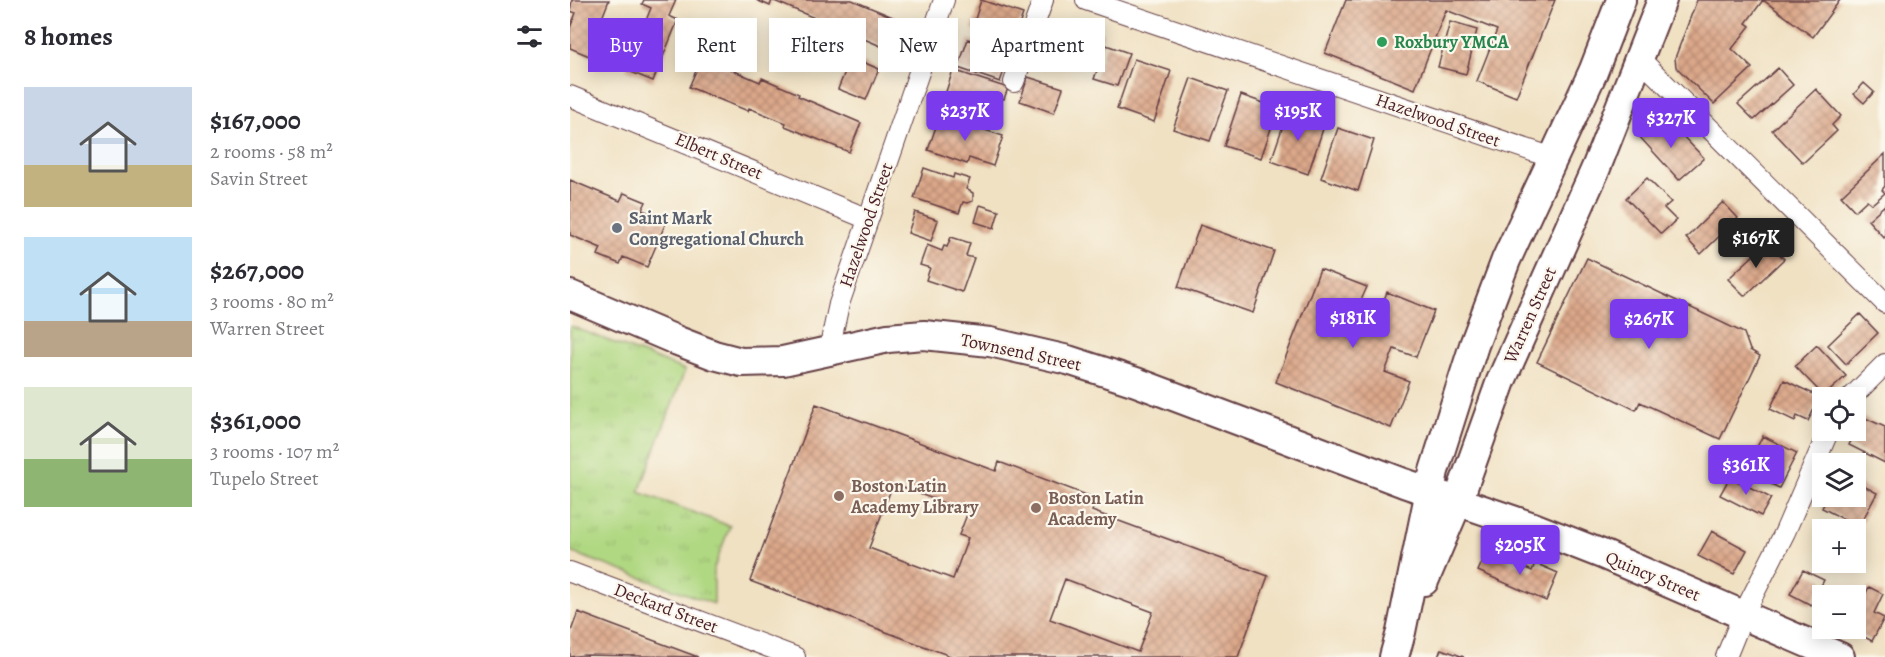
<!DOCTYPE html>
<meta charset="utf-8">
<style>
:root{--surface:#fff;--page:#f2f2f3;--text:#2b2b33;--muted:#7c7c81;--accent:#7c3aed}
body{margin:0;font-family:Alegreya,serif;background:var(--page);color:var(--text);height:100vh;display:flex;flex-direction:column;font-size:22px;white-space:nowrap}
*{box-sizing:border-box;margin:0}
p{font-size:20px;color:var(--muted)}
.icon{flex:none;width:33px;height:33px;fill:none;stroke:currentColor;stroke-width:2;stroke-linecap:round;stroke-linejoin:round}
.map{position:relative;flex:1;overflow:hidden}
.details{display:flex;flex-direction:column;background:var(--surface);width:570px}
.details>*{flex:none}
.banner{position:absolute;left:18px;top:18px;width:570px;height:54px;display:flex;gap:12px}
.buttons{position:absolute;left:1242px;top:387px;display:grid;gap:12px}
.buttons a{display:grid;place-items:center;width:54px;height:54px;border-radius:0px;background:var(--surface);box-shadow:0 3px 15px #0003;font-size:30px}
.price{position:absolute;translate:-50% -51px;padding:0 14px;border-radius:6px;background:var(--accent);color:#fff;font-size:20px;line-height:39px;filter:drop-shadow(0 2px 3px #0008)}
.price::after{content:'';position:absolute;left:50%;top:36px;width:18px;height:14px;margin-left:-9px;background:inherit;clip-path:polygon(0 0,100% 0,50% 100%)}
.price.current{background:#222;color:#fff}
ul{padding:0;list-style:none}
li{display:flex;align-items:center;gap:18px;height:150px;padding:0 24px}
li span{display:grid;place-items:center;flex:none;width:168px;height:120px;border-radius:0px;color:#555}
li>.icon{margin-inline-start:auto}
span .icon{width:72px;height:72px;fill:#fffc;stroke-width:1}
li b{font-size:26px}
h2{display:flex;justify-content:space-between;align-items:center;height:72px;padding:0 24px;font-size:26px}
.pill{padding:0 21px;border-radius:0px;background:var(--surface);box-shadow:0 3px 15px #0003;font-size:21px;line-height:54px}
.pill.current{background:var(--accent);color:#fff}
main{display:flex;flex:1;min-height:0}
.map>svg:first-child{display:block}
.grass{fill:url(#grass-tufts);stroke:#7d7c56;stroke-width:1.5}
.building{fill:url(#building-cross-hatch);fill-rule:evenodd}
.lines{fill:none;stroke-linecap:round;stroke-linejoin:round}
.street-casing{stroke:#633c42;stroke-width:22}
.secondary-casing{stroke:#633c42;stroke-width:32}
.street{stroke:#fff;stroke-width:20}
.secondary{stroke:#fff;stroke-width:28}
.leisure-dot{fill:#2e9e5b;stroke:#fbf7ec;stroke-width:2}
.worship-dot{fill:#6b7280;stroke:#fbf7ec;stroke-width:2}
.education-dot{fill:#8d6e63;stroke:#fbf7ec;stroke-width:2}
.labels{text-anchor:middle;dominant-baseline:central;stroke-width:4.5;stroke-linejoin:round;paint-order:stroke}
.leisure-label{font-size:18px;font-weight:bold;fill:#27864d;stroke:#fbf7ec;text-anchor:start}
.street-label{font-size:18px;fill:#4a1f2b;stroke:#fbf7ec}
.worship-label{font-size:18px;font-weight:bold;fill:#5b616d;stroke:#fbf7ec;text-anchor:start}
.education-label{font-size:18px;font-weight:bold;fill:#785e54;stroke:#fbf7ec;text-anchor:start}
</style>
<main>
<section class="details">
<h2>8 homes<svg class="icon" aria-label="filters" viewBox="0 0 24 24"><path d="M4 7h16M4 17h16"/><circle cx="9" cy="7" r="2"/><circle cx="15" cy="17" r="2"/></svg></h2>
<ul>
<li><span style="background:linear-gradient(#c9d6e8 65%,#c2b280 0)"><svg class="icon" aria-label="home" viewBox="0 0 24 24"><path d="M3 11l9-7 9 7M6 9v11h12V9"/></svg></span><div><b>$167,000</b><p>2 rooms · 58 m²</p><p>Savin Street</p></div></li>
<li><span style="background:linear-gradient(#bfe0f5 70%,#b9a48a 0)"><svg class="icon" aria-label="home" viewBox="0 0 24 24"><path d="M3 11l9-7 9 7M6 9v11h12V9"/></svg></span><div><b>$267,000</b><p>3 rooms · 80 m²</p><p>Warren Street</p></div></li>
<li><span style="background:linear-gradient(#dfe7d0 60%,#8fb573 0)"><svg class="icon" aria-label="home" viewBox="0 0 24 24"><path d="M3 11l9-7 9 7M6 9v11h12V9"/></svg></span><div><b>$361,000</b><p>3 rooms · 107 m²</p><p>Tupelo Street</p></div></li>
</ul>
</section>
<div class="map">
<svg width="1315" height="657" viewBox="0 0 1315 657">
<defs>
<pattern id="grass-tufts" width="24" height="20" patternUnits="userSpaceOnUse" patternTransform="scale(1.5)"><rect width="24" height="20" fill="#b0d882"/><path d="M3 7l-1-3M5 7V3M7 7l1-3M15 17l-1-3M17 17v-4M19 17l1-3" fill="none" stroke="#99b970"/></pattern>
<pattern id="building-cross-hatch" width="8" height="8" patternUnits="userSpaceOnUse" patternTransform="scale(1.5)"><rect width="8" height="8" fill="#dca88a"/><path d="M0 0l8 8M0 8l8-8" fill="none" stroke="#b48871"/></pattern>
</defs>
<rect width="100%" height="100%" fill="#fbf7ec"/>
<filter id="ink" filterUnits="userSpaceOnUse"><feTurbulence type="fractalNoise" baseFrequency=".0167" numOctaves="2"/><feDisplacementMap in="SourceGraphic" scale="12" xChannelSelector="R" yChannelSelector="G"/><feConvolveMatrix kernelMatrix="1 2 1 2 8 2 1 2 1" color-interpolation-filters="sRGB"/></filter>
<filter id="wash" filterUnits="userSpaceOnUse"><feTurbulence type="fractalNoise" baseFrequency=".008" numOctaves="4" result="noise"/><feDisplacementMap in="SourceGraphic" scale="24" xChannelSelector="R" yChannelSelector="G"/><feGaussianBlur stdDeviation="1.35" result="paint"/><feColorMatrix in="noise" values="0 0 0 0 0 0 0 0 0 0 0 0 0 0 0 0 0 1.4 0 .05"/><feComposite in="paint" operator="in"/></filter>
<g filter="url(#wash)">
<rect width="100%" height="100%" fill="#f0e1c3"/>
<!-- grass -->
<path class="grass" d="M 0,326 L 115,370 L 69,492 L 160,526 L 144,568 L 144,604 L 0,552 Z"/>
<g id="blocks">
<!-- building -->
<path class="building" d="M 2,0 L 39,0 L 30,23 L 37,26 L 24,58 L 0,48 L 0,28 L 6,13 L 0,11 Z
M 74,0 L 106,0 L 99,16 L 108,20 L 83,81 L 56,70 L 81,8 L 72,4 Z
M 186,0 L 282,0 L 325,18 L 313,47 L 202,0 L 200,6 Z
M 411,0 L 453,14 L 443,43 L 402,29 Z
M 776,0 L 985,0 L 946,97 L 907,81 L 927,30 L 876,10 L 845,89 L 755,53 Z
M 1127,0 L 1270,0 L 1243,37 L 1193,0 L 1176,23 L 1180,26 L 1162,49 L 1182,68 L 1144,104 L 1106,67 L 1105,58 Z
M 500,22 L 505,22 L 510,25 L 511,30 L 523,33 L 528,30 L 533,34 L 523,70 L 485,57 L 495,27 Z
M 880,22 L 907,30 L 896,74 L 868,67 Z
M 398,39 L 440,54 L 430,82 L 388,68 Z
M 536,45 L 559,53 L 547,86 L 524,79 Z
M 132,57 L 190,82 L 192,78 L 229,94 L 228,96 L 291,123 L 279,152 L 215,126 L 216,123 L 179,108 L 178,111 L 119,87 Z
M 281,57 L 309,69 L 296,100 L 268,89 Z
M 564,59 L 601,71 L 584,122 L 547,109 Z
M 1208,68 L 1223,85 L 1184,120 L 1168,104 Z
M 383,70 L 438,88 L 434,99 L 430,98 L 423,118 L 373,101 Z
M 458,77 L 493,88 L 484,113 L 450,101 Z
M 621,78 L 658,91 L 640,141 L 603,129 Z
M 1294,83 L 1304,92 L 1294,103 L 1284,94 Z
M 1246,89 L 1271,116 L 1262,125 L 1267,131 L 1233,163 L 1202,130 Z
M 671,95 L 708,108 L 691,158 L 654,146 Z
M 718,111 L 755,123 L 738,174 L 701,161 Z
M 370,115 L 433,136 L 423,166 L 399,158 L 397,164 L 358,150 Z
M 1074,126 L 1103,126 L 1134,158 L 1109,180 L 1068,135 Z
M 768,128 L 804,140 L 788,191 L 751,178 Z
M 1315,154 L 1315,186 L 1312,190 L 1315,193 L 1302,204 L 1297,200 L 1285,211 L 1271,196 Z
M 354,168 L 383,178 L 384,174 L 400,179 L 396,189 L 403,193 L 403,201 L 397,203 L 393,202 L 389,213 L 344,198 Z
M 1077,178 L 1101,202 L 1094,208 L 1106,220 L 1091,234 L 1056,198 Z
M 0,180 L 50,201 L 54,193 L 76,202 L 72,210 L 97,220 L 77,267 L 53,257 L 50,264 L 28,255 L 31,248 L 0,235 Z
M 1153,202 L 1168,218 L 1131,254 L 1116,238 Z
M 410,205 L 429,211 L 424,228 L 405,222 Z
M 1315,205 L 1315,236 L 1314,238 L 1298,220 Z
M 345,212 L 368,220 L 361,241 L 338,233 Z
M 630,225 L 704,251 L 683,313 L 608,287 Z
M 381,237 L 400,243 L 396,256 L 404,258 L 392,292 L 356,280 L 360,268 L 350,265 L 357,245 L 372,251 L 374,246 L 377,247 Z
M 1198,242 L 1214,259 L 1175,296 L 1158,279 Z
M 1017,258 L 1174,333 L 1180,350 L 1190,356 L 1150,439 L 1070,402 L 1066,410 L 967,362 Z
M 750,269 L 797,287 L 788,307 L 808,315 L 817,292 L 864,311 L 846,357 L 824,349 L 815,372 L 839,381 L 821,428 L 706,382 Z
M 1290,314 L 1308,333 L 1276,364 L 1258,345 Z
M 1247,345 L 1276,376 L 1254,396 L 1225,366 Z
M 1214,380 L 1250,397 L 1238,421 L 1227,416 L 1225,421 L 1200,409 Z
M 246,404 L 426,471 L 429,462 L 527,499 L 522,511 L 698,576 L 668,657 L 383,657 L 180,581 ZM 323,484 L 398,512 L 389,535 L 398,538 L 383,579 L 299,548 ZM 495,579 L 583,612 L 568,652 L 480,619 Z
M 1293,417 L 1315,427 L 1315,463 L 1279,445 Z
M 1193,436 L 1227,453 L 1209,488 L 1174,470 Z
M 1160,477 L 1201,498 L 1191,516 L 1150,495 Z
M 1286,482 L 1307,493 L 1289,527 L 1252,508 L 1258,496 L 1286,496 Z
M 1142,531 L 1177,550 L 1164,574 L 1128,556 Z
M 917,551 L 962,571 L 965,563 L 988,573 L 976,601 L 908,571 Z
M 1233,570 L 1254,580 L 1241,605 L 1220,594 Z
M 1299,587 L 1313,594 L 1304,613 L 1314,618 L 1302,641 L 1277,628 L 1286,628 L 1286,614 Z
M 8,612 L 42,625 L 128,657 L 14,655 L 0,657 L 0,634 Z
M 871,649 L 894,657 L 868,657 Z"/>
</g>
</g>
<g filter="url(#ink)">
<use href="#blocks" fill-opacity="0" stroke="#633c42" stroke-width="1.5"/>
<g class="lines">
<!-- street casing -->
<g class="street-casing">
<path id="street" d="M 516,0 L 983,158
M 1070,59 L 1315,303
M 444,82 L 473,0
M 0,96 L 298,219
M 259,350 L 269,304 L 374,0
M 1281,398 L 1315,364
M 0,572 L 225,657
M 1156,657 L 1173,615 L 1215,532 L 1259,430"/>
</g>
<!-- secondary casing -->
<g class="secondary-casing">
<path id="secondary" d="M 0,295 L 108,341 L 144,355 L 171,362 L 213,361 L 318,338 L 354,335 L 420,342 L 498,360 L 566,382 L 834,483 L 963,527 L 1032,554 L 1270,657
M 854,581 L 888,501 L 931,381 L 1026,168 L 1092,0
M 824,657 L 831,632 L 864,471 L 904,345 L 936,260 L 1023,72 L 1051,0"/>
</g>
<!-- street -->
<use href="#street" class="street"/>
<!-- secondary -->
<use href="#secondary" class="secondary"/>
</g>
</g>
<!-- markers -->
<circle class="leisure-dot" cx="812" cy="42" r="6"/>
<circle class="worship-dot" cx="47" cy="228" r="6"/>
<g class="education-dot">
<circle cx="269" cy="496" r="6"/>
<circle cx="466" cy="508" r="6"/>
</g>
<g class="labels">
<!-- leisure labels -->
<g class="leisure-label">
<text x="824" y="42">Roxbury YMCA</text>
</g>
<!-- street labels -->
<g class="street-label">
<text transform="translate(868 120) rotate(19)">Hazelwood Street</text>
<text transform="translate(149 156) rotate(23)">Elbert Street</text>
<text transform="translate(296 225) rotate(-71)">Hazelwood Street</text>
<text transform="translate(960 315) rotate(-66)">Warren Street</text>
<text transform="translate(451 352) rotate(12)">Townsend Street</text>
<text transform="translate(1083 576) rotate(23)">Quincy Street</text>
<text transform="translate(96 608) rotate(21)">Deckard Street</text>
</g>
<!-- worship labels -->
<g class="worship-label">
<text x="59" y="218">Saint Mark<tspan x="59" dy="21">Congregational Church</tspan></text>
</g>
<!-- education labels -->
<g class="education-label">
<text x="281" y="486">Boston Latin<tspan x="281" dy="21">Academy Library</tspan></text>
<text x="478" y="498">Boston Latin<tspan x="478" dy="21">Academy</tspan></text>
</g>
</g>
</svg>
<div class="buttons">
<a><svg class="icon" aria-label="locate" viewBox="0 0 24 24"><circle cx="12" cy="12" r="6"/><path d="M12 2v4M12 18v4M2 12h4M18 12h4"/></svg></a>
<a><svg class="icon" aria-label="layers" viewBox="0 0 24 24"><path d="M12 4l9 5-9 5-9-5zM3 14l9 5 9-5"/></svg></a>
<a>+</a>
<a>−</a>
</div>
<b class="price" style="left:395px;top:142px">$237K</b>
<b class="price" style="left:728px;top:142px">$195K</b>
<b class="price" style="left:1101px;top:149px">$327K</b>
<b class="price current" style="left:1186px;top:269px">$167K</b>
<b class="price" style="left:783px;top:349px">$181K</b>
<b class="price" style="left:1079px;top:350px">$267K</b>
<b class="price" style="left:1176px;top:496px">$361K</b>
<b class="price" style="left:950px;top:576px">$205K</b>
<div class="banner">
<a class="pill current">Buy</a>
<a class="pill">Rent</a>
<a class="pill">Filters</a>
<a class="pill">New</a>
<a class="pill">Apartment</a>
</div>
</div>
</main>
